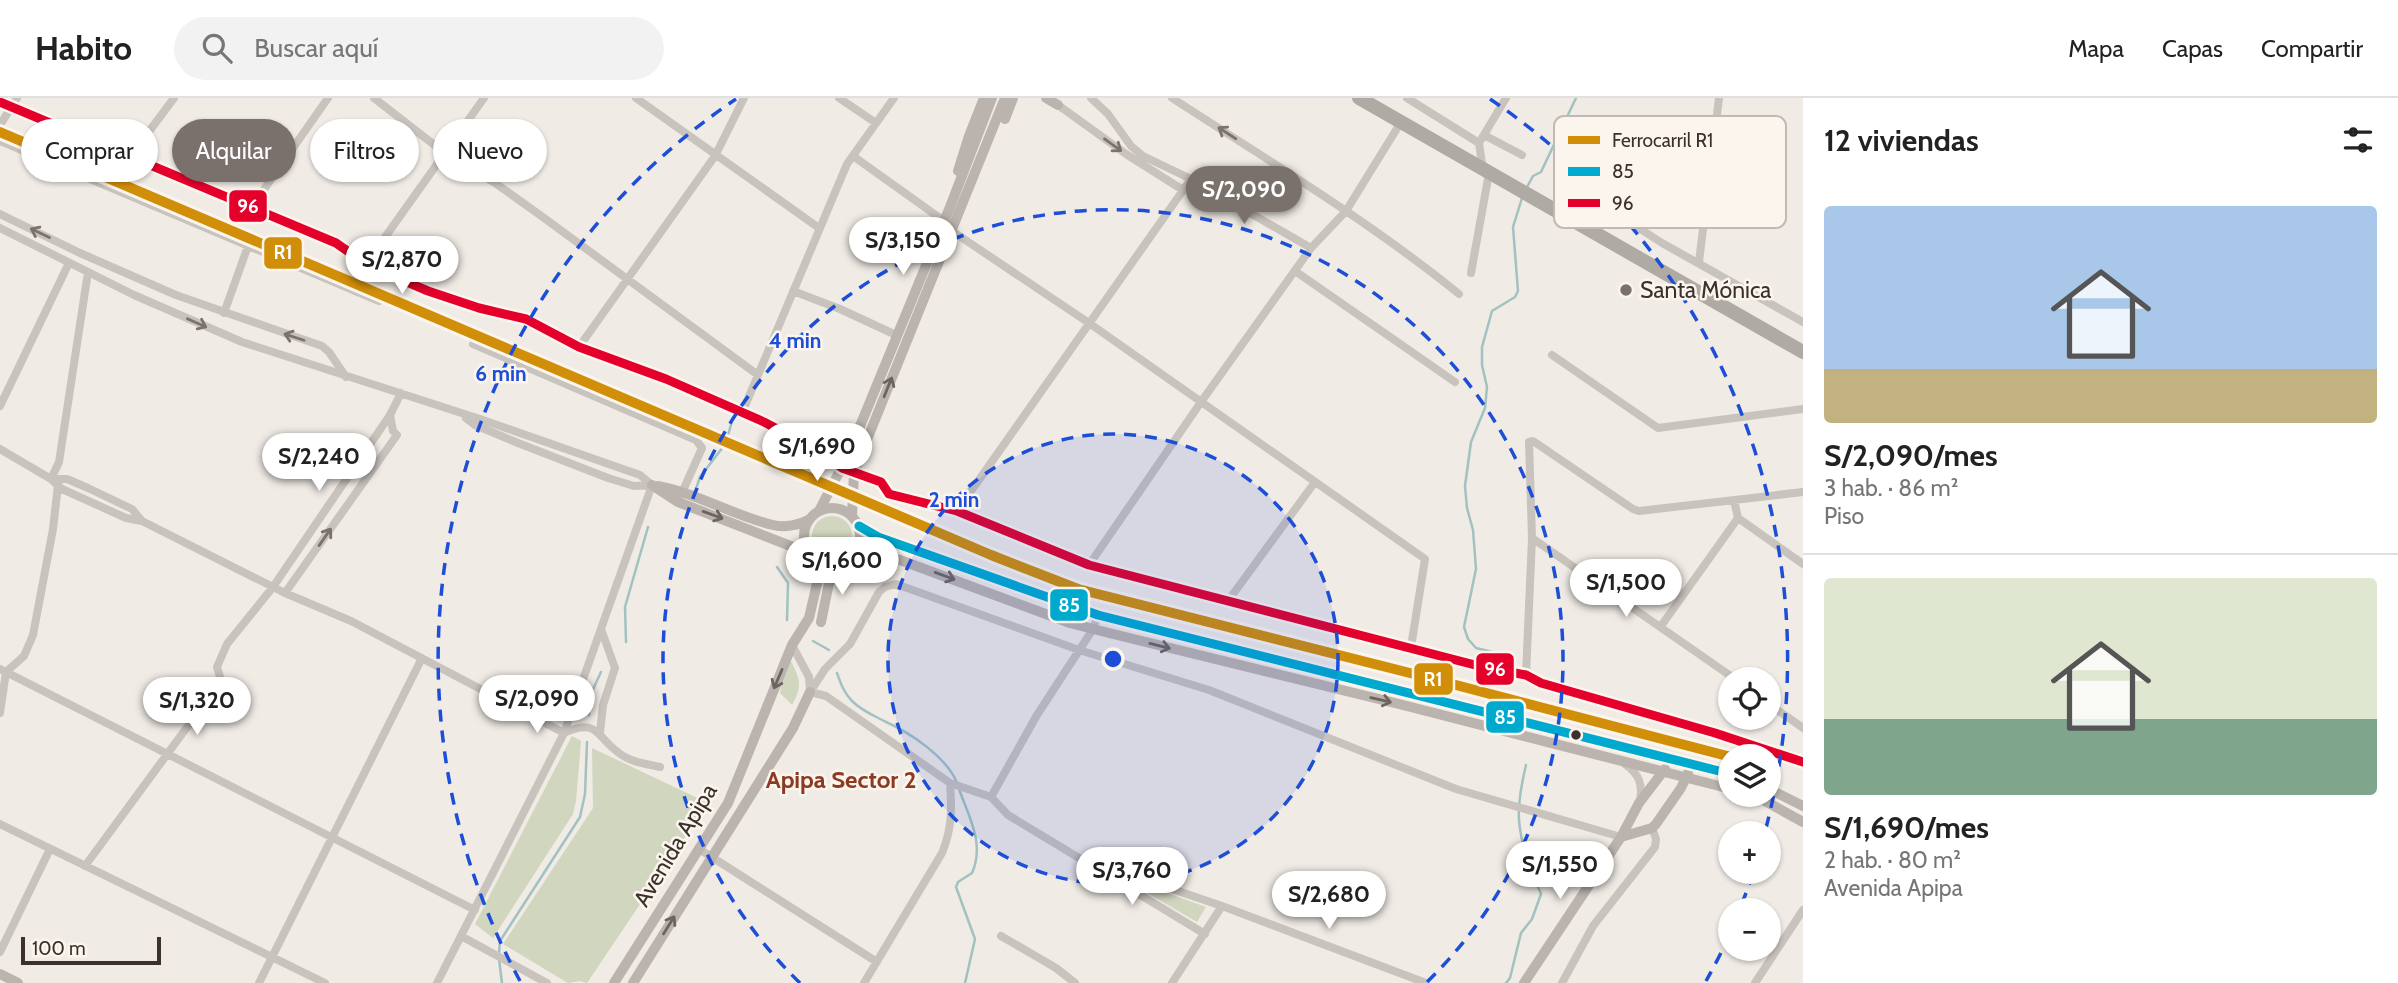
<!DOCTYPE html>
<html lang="es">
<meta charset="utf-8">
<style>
:root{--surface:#fff;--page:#f2f2f2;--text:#222;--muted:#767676;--line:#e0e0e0;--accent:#7a716c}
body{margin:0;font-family:Cabin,sans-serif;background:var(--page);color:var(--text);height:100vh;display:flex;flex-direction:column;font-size:26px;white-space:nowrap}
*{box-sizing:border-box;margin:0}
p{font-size:23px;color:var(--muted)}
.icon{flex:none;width:38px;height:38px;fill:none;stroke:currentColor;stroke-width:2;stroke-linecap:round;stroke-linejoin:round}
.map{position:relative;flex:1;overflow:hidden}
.panel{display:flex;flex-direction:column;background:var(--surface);width:595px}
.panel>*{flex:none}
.guide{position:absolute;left:21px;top:21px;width:665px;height:63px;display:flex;gap:14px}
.controls{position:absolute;left:1718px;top:569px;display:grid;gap:14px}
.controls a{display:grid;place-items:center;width:63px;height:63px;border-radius:50%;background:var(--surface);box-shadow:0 2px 5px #0004;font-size:35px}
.scale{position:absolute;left:21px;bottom:18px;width:140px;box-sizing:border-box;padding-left:7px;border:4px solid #3b302b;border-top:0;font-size:19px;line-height:24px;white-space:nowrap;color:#3b302b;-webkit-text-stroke:5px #fbf5ee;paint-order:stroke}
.price{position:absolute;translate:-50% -60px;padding:0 16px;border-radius:24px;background:#fff;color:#222;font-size:23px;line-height:46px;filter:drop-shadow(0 2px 4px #0008)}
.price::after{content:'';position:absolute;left:50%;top:42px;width:21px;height:16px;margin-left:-10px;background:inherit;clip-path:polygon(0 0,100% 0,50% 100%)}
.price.on{background:var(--accent);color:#fff}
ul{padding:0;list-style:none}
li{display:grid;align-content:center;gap:14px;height:371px;padding:0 21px}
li+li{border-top:2px solid var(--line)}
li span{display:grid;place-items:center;height:217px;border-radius:7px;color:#555}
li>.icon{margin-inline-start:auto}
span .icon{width:126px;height:126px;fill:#fffc;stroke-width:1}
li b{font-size:30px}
h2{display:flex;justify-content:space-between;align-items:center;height:84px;padding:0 21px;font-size:30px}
.pill{padding:0 24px;border-radius:32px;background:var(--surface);box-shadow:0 2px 5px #0004;font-size:24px;line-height:63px}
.pill.on{background:var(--accent);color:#fff}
header{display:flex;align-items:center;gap:42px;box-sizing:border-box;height:98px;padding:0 35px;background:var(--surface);border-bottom:2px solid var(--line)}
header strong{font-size:33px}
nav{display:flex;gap:38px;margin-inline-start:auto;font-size:24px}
.search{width:490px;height:63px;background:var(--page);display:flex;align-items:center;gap:18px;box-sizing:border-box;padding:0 24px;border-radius:38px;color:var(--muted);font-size:26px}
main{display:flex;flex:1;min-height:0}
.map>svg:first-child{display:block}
.green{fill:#d1d6bf}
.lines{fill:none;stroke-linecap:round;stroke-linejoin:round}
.stream{stroke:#a1c2c1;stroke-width:2.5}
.street{stroke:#c9c3be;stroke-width:8}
.secondary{stroke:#bab3ae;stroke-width:10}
.highway{stroke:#afaaa4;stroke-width:14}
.bus-1-casing{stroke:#fbf5ee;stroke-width:14}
.bus-2-casing{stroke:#fbf5ee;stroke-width:14}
.bus-1{stroke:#00a9ce;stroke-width:9}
.bus-2{stroke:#e4002b;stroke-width:9}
.rail-1-casing{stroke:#fbf5ee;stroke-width:16}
.rail-1{stroke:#d18e09;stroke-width:10}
.oneway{stroke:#7b726d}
.oneway2{stroke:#6e645f}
.ring{fill:none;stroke:#1d4ed8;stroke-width:3.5;stroke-dasharray:12 9}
.poi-dot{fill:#7a716c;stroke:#fbf5ee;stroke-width:2.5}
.bus-dot{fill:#3b302b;stroke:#fbf5ee;stroke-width:2.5}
.labels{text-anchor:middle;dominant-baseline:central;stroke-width:5;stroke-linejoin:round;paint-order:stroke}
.poi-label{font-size:23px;fill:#3b302b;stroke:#fbf5ee;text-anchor:start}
.street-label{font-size:23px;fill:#3b302b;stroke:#fbf5ee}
.neighbourhood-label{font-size:24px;font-weight:bold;fill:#8c3b22;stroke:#fbf5ee}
.key{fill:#fbf5ee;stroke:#c1bab4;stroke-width:2}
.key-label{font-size:19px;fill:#3b302b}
.centre{fill:#1d4ed8;stroke:#fbf5ee;stroke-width:3.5}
.ring-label{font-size:21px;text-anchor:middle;font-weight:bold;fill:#1d4ed8;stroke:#fbf5ee;stroke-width:5;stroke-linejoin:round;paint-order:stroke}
.line-badge{stroke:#fbf5ee;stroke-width:2.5}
.badge-label{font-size:19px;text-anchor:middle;font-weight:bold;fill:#fff}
</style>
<header>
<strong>Habito</strong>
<div class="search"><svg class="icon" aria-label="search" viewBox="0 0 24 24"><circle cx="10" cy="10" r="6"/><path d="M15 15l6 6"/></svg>Buscar aquí</div>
<nav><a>Mapa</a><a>Capas</a><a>Compartir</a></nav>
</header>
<main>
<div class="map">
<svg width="1803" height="885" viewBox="0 0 1803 885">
<rect width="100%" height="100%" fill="#f0ebe5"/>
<!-- green -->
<path class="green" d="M812 438a20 20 0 1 1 40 0a20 20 0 1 1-40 0Z
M 789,559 C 799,580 804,586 792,607 L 780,595 L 784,571 Z
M 572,638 L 581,643 L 576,703 L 573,716 L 493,840 L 475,826 Z
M 592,650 L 708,705 L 587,885 L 580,883 L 568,885 L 503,846 L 593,710 Z
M 1115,776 L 1206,809 L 1197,824 Z"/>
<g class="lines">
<!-- stream -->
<path class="stream" d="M 1526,91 L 1533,78 L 1541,74 L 1576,0
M 727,341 L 732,323
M 697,388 L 700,379 L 723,349
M 777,469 L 788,485 L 787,522
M 813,543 L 829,552
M 626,544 L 625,509 L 648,429
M 1511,560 L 1501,556 L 1476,550 L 1468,541 L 1464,529 L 1476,471 L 1473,432 L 1467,410 L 1465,388 L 1471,344 L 1485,310 L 1487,289 L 1482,267 L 1482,249 L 1492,213 L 1515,199 L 1518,193 L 1513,129 L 1522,100
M 837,575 C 841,586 844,595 852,603 C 862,613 873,617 884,623 C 909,634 947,659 957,685
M 589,617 L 589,600 L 601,574
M 959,691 C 969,719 985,746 972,775 L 958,784 L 956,789 L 975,841 L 965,885
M 499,855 L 500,843 L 580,719 L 585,696 L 587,644
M 499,861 L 502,885
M 1506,885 L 1510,880 L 1521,835 L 1532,821 L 1541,796 C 1538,787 1532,780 1529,771 C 1517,727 1515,713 1526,667"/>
<!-- street -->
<path class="street" d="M 374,0 L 446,56 L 495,85 L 540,117 L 758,277
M 636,0 L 819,130
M 839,0 L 876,25
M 1091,0 L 1108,16 L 1131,48 L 1143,58 L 1191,81 L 1311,150
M 1172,0 C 1269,63 1369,123 1459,196
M 1407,0 L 1479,45
M 0,4 L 336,145 L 366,166 L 395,179 L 428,193 L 479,210 L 526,221 L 579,249 L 666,281 L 764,324 L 822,355 L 842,370 L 881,384 L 889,396 L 957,413 L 1089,467 L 1479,568 L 1526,577 L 1541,585 L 1715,635 L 1803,664
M 1058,7 L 1126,56 L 1183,92
M 0,27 L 17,0
M 1484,37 L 1522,57
M 0,43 L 379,203
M 853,58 L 944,123
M 130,59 L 174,0
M 1483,72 L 1479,45 L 1506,0
M 251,110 L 328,0
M 1558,114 L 1573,109 L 1589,107 L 1620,118 L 1662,145 L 1803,224
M 0,116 L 80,155 L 176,197 L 322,248 L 329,254 L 346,279
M 0,130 L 134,197 L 242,244 L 480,321 L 640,377 L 652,387
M 952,133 L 1089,225 L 1425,461 L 1411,549
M 1699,164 L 1719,0
M 366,166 L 484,0
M 1295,173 L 1455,284
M 88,174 L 59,364 L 51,381 L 67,381 L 88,390 L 132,411 L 142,423
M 1471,175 L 1489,75
M 793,193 L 840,211 L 896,237
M 224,215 L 248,148
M 473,246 L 696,342 L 702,350 L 681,397
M 579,249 L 715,58 L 744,0
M 1552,257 L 1658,330 L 1803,311
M 0,308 L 69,165
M 742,315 L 847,66 L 894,0
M 466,320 L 475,327 L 518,345 L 608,380 L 634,388 L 652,387
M 0,351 L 51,381 L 62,391 L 126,420 L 142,423 L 285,495 L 351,523 L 564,635 C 598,619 596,639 619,655 C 630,664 647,666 660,669
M 1734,402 L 1738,420 L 1803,466
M 957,413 L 1191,81
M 1532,440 L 1735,581
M 1089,467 L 1201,304 L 1311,150 L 1346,113 L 1401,24
M 285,495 L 397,337 L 393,333 L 390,317
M 1228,503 L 1315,384
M 1661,528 L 1738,420
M 792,547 L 809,579 L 810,594
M 0,571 L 475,812
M 1526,577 L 1532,440 L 1529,344 L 1533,343 L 1633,411 L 1639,413 L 1803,394
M 810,594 L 825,571 L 850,546 L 879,494 L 885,489 L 896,486 L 1079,552 L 1209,592 L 1456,691 L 1621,739
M 810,594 L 826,598 L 950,685 L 991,699 L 1008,717 L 1205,836
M 1769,606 L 1803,630
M 0,615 L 6,574 L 24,558 L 33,537 L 53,431 L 58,387
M 600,634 L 603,607 L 615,570 L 601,531
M 1625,666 C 1639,676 1643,686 1640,703
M 991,699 L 1037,617 L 1093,531 L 1098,517
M 0,726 L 325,885
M 699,751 L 877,864
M 1090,763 L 1222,808 L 1426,885
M 85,768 L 218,587 L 220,579 L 217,569 L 227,546 L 273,489 L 390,317 L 401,295
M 461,838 L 547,885
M 1001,838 L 1056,870 L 1075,885
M 0,854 L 50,751
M 259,885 L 422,560
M 437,885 L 564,635 L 652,387
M 864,885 L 942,755 C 952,731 952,711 950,685
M 1172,885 L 1222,808
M 1562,885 L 1593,828 L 1655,749 L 1656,741 L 1652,730
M 1755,885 L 1803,812"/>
<!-- secondary -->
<path class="secondary" d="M 1046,0 L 1058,7
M 1005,21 L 1013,0
M 958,73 L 969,38 L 984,0
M 652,387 L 678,404 L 811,456
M 658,388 C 699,396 734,418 773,427 C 783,430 801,427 810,421
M804 438a28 28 0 1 1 56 0a28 28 0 1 1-56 0Z
M 819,413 L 849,355 L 950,109 L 992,0
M 852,418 L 854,375 L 860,359 L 1005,0
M 859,428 L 878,439 L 1098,517 L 1731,676
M 856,452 L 900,462 L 1070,525 L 1109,535 L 1399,606 L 1731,691
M 821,524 L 829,485 L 841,464
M 1769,691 L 1803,708
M 1749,696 L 1765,703 L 1803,724
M 1621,739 L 1652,730 L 1656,726 L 1681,690 L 1688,675
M 0,876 L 18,885
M 614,885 L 728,705 L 792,547 L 809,520 L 822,464
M 633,885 L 793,630 L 810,594
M 1524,885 L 1621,739 L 1639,705 L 1665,671"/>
<!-- highway -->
<path class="highway" d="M 1359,0 L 1803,254"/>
<!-- bus-1 casing -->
<g class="bus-1-casing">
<path id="bus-1" d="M 859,428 L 878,439 L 1098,517 L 1723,674"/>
</g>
<!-- bus-2 casing -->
<g class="bus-2-casing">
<path id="bus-2" d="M 0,4 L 336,145 L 366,166 L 395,179 L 428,193 L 479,210 L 526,221 L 579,249 L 666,281 L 764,324 L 822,355 L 842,370 L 881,384 L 889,396 L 957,413 L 1089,467 L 1479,568 L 1526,577 L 1541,585 L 1715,635 L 1803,664"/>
</g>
<!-- bus-1 -->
<use href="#bus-1" class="bus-1"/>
<!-- bus-2 -->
<use href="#bus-2" class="bus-2"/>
<!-- rail-1 casing -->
<g class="rail-1-casing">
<path id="rail-1" d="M 0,34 L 991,457 L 1078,491 L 1410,575 L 1731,659"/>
</g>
<!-- rail-1 -->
<use href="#rail-1" class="rail-1"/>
</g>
<!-- one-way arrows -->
<defs><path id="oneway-shaft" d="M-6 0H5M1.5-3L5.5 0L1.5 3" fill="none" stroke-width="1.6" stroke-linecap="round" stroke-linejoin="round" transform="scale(1.75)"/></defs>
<g class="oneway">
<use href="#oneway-shaft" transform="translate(1227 35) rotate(-147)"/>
<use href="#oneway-shaft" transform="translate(1113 47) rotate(36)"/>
<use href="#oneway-shaft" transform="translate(40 135) rotate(-154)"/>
<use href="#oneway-shaft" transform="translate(197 225) rotate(24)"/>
<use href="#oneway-shaft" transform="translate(294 239) rotate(-162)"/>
<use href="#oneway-shaft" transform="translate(325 439) rotate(-55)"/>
</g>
<g class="oneway2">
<use href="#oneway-shaft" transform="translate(888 289) rotate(-68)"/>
<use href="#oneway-shaft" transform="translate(713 417) rotate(20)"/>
<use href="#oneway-shaft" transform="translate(945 478) rotate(20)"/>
<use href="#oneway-shaft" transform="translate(1160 548) rotate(14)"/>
<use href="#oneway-shaft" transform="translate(778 581) rotate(113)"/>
<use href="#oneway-shaft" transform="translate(1381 602) rotate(13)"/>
<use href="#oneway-shaft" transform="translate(669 827) rotate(-58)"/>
</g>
<!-- distance rings -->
<circle cx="1113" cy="561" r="225" fill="#1d4ed8" fill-opacity=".12"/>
<g class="ring">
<circle cx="1113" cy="561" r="225"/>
<path d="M800 885A450 450 0 1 1 1426 885"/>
<path d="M1753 775A675 675 0 0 1 1741 808M1730 836A675 675 0 0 1 1706 883M520 883A675 675 0 0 1 736 1M1490 1A675 675 0 0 1 1766 730"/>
</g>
<!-- markers -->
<circle class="poi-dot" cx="1626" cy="192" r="7"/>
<circle class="bus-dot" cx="1576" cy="637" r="6"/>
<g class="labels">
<!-- poi labels -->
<g class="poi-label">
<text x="1640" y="192">Santa Mónica</text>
</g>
<!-- street labels -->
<g class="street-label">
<text transform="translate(675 747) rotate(-59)">Avenida Apipa</text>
</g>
<!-- neighbourhood labels -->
<g class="neighbourhood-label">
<text x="841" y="681">Apipa Sector 2</text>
</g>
</g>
<!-- legend -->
<rect x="1554" y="18" width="232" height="112" rx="10" class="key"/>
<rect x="1568" y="38" width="32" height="8" fill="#d18e09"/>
<rect x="1568" y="69" width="32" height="9" fill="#00a9ce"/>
<rect x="1568" y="101" width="32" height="8" fill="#e4002b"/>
<g class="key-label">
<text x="1612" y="49">Ferrocarril R1</text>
<text x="1612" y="80">85</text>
<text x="1612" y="112">96</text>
</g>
<circle cx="1113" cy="561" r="10" class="centre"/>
<g class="ring-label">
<text x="795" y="250">4 min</text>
<text x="501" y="283">6 min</text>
<text x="954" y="409">2 min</text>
</g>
<g class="line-badge">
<rect x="228" y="91" width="40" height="34" rx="7" fill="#e4002b"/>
<rect x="263" y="138" width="40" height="34" rx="7" fill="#d18e09"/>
<rect x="1049" y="490" width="40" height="34" rx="7" fill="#00a9ce"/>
<rect x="1475" y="554" width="40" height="34" rx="7" fill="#e4002b"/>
<rect x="1413" y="564" width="41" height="34" rx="7" fill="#d18e09"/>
<rect x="1485" y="602" width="40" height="34" rx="7" fill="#00a9ce"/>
</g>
<g class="badge-label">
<text x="248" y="115">96</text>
<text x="283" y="161">R1</text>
<text x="1069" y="514">85</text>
<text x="1495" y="578">96</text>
<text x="1433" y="588">R1</text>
<text x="1505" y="626">85</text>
</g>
</svg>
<div class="controls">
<a><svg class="icon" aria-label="locate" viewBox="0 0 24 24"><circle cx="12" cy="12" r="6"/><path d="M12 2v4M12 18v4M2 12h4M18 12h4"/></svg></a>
<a><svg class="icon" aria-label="layers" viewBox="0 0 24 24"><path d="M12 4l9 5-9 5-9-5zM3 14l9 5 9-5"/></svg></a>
<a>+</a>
<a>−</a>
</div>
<div class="scale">100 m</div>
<b class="price on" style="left:1244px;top:128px">S/2,090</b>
<b class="price" style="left:903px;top:179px">S/3,150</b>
<b class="price" style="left:402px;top:198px">S/2,870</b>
<b class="price" style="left:817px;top:385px">S/1,690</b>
<b class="price" style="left:319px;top:395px">S/2,240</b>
<b class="price" style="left:842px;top:499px">S/1,600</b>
<b class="price" style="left:1626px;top:521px">S/1,500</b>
<b class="price" style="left:537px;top:637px">S/2,090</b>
<b class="price" style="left:197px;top:639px">S/1,320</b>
<b class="price" style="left:1560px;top:803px">S/1,550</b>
<b class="price" style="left:1132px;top:809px">S/3,760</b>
<b class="price" style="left:1329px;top:833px">S/2,680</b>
<div class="guide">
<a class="pill">Comprar</a>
<a class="pill on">Alquilar</a>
<a class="pill">Filtros</a>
<a class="pill">Nuevo</a>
</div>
</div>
<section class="panel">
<h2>12 viviendas<svg class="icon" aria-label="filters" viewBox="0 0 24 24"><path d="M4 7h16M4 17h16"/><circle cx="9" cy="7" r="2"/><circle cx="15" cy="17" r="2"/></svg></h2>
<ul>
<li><span style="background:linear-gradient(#a9c7e8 75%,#c2b280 0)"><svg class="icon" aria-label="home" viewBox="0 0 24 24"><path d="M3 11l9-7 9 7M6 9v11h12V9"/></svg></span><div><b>S/2,090/mes</b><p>3 hab. · 86 m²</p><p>Piso</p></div></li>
<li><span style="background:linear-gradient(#dfe7d0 65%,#7fa58c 0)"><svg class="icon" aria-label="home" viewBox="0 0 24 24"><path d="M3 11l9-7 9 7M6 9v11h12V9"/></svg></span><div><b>S/1,690/mes</b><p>2 hab. · 80 m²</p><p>Avenida Apipa</p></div></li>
</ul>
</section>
</main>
